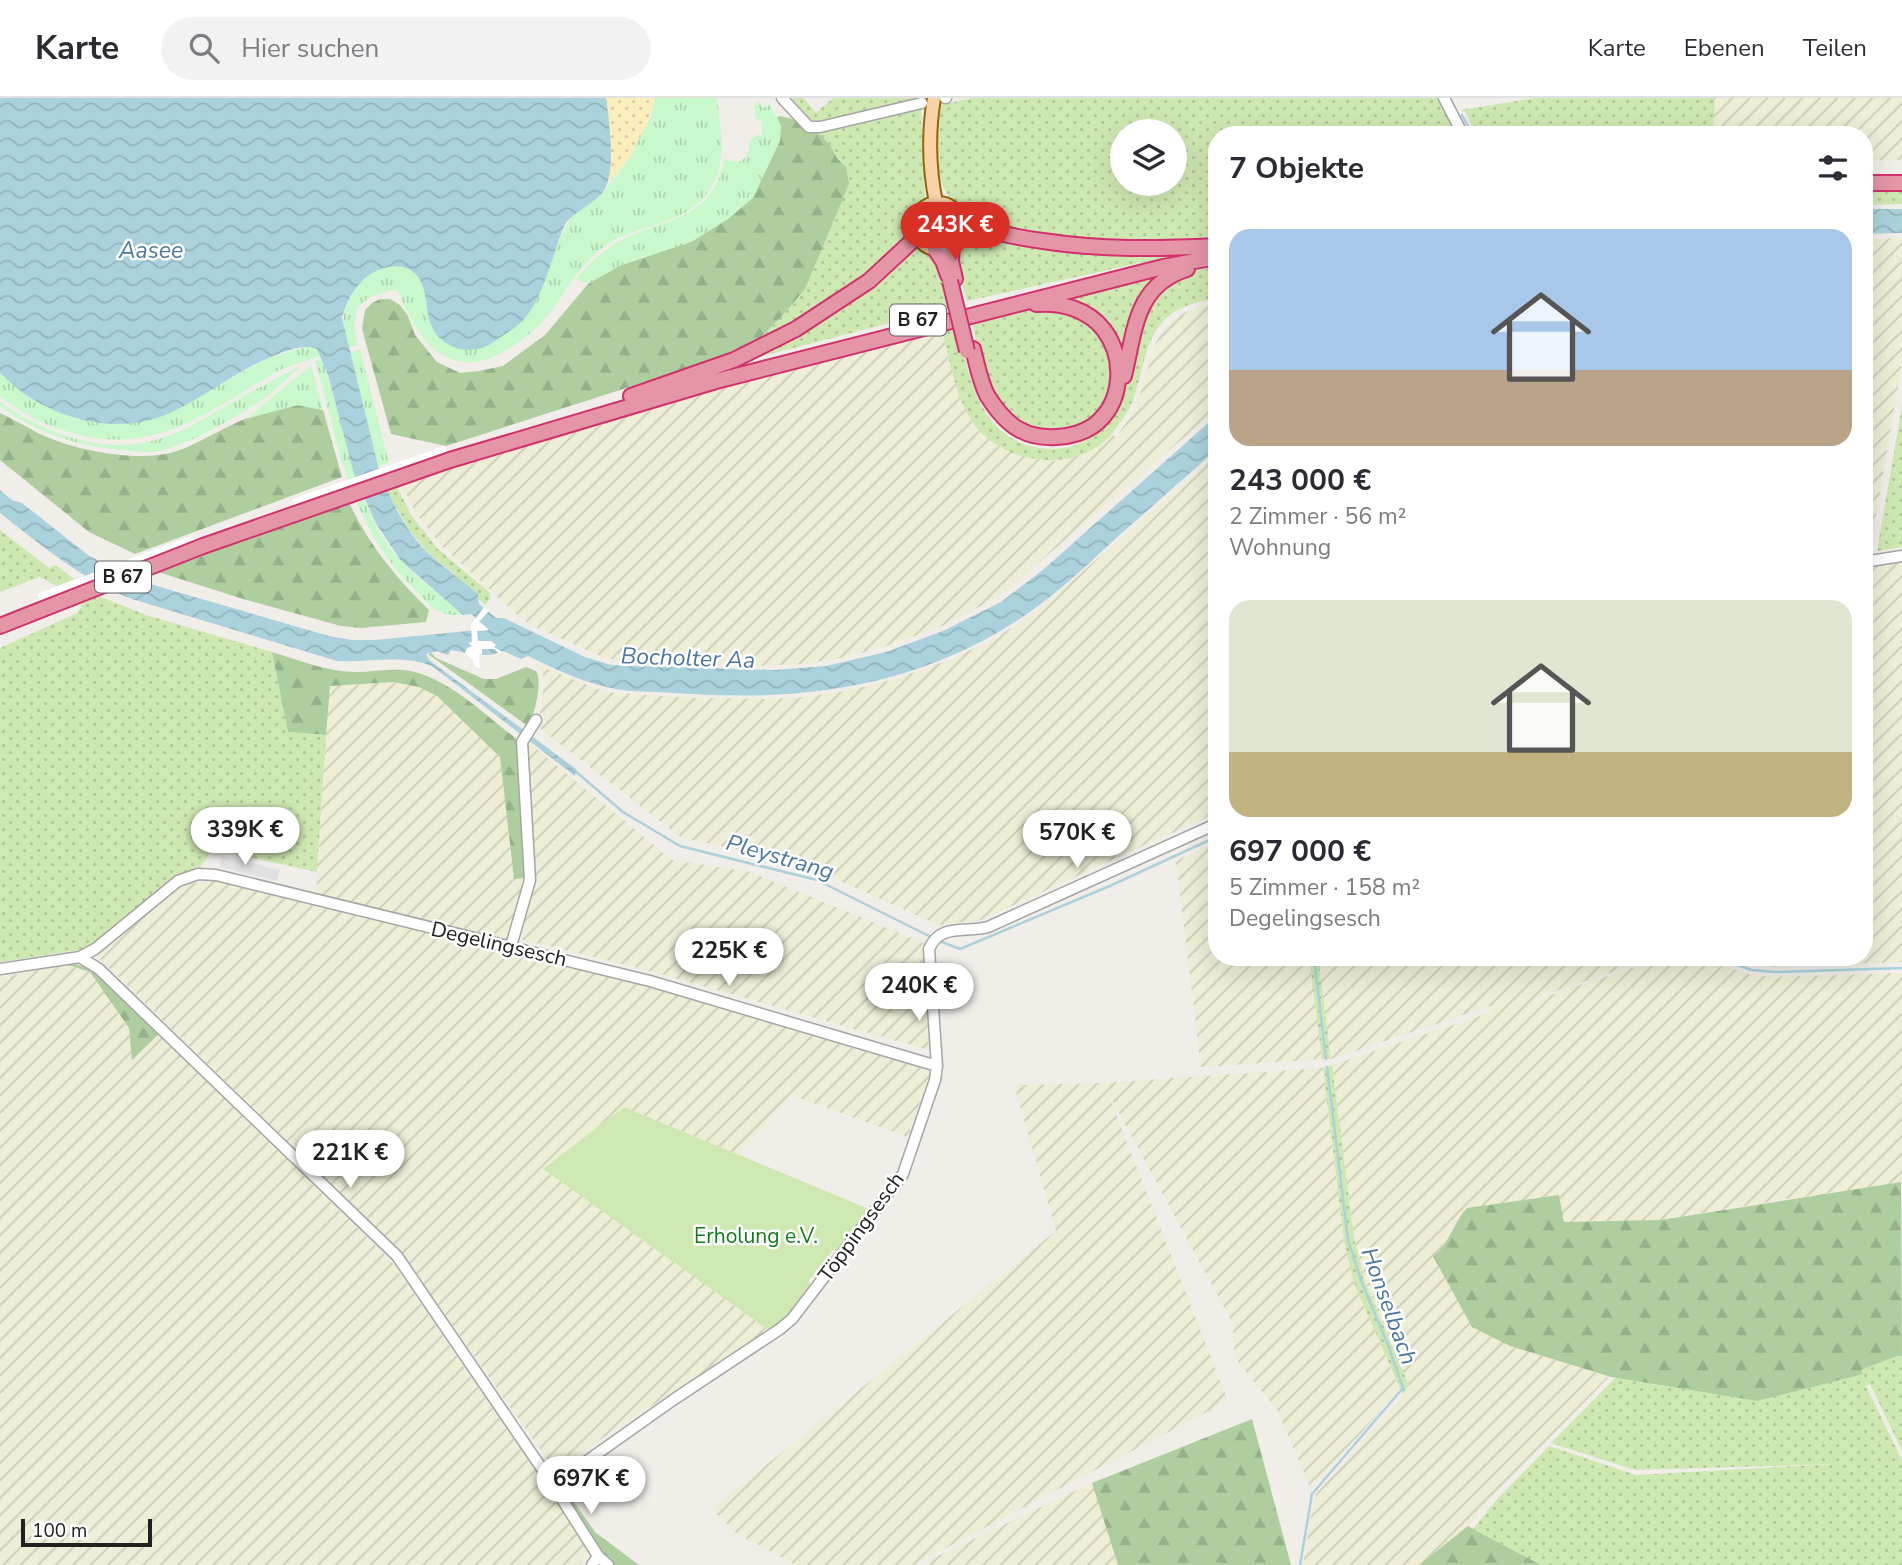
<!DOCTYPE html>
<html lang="de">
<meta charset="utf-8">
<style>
:root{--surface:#fff;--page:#f2f2f3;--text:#2b2b33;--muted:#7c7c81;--line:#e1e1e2;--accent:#d93025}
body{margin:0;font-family:"Nunito Sans",sans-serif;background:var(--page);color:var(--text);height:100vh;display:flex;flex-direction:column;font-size:26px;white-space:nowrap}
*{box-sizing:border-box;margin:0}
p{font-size:23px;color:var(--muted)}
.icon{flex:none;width:38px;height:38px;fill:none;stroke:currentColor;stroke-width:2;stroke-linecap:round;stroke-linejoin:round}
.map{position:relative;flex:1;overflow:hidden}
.sheet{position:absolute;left:1208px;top:28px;width:665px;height:840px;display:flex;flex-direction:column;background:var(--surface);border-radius:28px;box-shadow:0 7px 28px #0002}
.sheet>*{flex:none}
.buttons{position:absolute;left:1110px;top:21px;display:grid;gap:14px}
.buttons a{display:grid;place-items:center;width:77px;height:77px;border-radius:50%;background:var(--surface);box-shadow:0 7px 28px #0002;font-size:35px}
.scale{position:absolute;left:21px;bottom:18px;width:131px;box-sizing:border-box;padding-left:7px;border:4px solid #212121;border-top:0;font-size:19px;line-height:24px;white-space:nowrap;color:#212121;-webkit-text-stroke:5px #fff;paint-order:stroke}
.price{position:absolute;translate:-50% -60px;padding:0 16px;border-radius:24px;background:#fff;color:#222;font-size:23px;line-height:46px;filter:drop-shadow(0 2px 4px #0008)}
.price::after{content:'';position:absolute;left:50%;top:42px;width:21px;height:16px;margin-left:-10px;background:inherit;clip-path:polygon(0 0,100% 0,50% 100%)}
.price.current{background:var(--accent);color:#fff}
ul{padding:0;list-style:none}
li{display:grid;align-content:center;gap:14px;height:371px;padding:0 21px}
li span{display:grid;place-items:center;height:217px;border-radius:21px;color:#555}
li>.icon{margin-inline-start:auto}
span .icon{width:126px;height:126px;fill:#fffc;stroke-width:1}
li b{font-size:30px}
h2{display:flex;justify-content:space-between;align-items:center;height:84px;padding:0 21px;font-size:30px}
header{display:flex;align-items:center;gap:42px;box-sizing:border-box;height:98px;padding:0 35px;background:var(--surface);border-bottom:2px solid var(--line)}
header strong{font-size:33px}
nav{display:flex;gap:38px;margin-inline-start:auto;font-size:24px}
.search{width:490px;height:63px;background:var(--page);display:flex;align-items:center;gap:18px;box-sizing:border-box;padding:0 24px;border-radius:38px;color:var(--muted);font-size:26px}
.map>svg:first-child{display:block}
.farmland{fill:url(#farmland-furrows)}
.grass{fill:url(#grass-dots);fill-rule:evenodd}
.forest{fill:url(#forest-firs)}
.sand{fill:url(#sand-dots)}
.park{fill:url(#park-tufts)}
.garden{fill:#cee8b2}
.parking{fill:#e1e1e1}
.water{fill:url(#water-waves)}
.pier{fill:#fff}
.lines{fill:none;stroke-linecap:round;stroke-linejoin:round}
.stream{stroke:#abd2dc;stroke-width:2.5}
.minor-casing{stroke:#a5a5a5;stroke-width:13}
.major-casing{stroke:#976407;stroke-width:16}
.highway-casing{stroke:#d3316d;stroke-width:18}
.minor{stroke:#fff;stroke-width:10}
.major{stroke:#f8d3a7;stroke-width:12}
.highway{stroke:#e495a6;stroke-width:14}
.highway-bridge-casing{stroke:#d3316d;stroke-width:18;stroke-linecap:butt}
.highway-bridge{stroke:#e495a6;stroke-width:14}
.labels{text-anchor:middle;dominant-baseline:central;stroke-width:5;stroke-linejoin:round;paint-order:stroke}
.shield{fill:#fff;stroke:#646464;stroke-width:2}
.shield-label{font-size:19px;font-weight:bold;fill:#212121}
.street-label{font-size:21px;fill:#212121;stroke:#fff}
.park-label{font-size:21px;fill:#117d18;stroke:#fff}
.water-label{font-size:23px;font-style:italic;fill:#4b779e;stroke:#fff}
</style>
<header>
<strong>Karte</strong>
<div class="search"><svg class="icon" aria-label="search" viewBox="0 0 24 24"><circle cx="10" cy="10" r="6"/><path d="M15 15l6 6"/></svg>Hier suchen</div>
<nav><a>Karte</a><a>Ebenen</a><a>Teilen</a></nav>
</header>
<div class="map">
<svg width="1902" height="1467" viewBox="0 0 1902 1467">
<defs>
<pattern id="farmland-furrows" width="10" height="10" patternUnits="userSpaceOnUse" patternTransform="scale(1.75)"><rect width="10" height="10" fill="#edeed5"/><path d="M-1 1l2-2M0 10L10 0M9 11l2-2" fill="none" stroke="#cbccb7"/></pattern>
<pattern id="grass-dots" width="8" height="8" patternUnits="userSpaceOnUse" patternTransform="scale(1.75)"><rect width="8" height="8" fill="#cee8b2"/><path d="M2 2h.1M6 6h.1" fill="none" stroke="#b1c799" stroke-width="1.8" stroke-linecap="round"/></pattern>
<pattern id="forest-firs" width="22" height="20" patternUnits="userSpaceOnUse" patternTransform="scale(1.75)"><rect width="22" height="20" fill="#aece9f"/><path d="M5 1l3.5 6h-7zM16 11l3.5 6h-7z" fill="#95b189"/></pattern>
<pattern id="sand-dots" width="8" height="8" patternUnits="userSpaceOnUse" patternTransform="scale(1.75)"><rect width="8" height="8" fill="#fcedbc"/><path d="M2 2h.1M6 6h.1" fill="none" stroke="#d8cba1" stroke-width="1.8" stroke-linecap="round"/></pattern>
<pattern id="park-tufts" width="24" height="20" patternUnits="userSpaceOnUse" patternTransform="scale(1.75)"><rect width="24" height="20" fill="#c9f8cc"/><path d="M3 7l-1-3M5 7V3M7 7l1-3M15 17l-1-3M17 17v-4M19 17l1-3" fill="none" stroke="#acd4af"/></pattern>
<pattern id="water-waves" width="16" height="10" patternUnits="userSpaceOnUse" patternTransform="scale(1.75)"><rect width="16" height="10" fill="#abd2dc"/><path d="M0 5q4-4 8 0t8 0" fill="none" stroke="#93b4bc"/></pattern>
</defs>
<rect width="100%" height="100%" fill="#f1eee9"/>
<!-- farmland -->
<path class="farmland" d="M 1715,0 L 1902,0 L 1902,62 L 1864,63 L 1864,37 L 1713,37 Z
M 1902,140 L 1902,264 L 1870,454 L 1864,456 L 1864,141 Z
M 1216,206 L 1216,312 L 1000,498 L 940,529 L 877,551 L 841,560 L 802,566 L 757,568 L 627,563 L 605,560 L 533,528 L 517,517 L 441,447 L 415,414 L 400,383 L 698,292 L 942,231 L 950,268 L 969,319 L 1034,361 L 1060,363 L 1073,360 L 1102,345 L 1112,336 L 1116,339 L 1135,312 L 1155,246 L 1164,230 L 1179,217 L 1200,208 Z
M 1216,357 L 1216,715 L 981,822 L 938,827 L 838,782 L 777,759 L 682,740 L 538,629 L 544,585 L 543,574 L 535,566 L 603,593 L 614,595 L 696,600 L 766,601 L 795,600 L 847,593 L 895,581 L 949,562 L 999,538 L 1041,510 Z
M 1902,463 L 1902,864 L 1772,869 L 1750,865 L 1732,859 L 1864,859 L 1864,469 Z
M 393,584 L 419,589 L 437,598 L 500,659 L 514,780 L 526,780 L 511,840 L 508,841 L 503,843 L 316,796 L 329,588 Z
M 528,644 L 672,762 L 750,774 L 924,845 L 929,952 L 646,872 L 520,841 L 534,782 Z
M 1216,745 L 1216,859 L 1309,859 L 1322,961 L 1201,969 L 1176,763 Z
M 215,782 L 649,889 L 932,971 L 908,1039 L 791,997 L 739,1057 L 624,1009 L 543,1071 L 770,1233 L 626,1324 L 555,1373 L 404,1158 L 95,856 L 180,787 Z
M 1318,859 L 1658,859 L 1535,900 L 1535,902 L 1666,859 L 1698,859 L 1748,876 L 1771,879 L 1902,875 L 1902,1085 L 1786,1101 L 1661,1122 L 1563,1124 L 1559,1097 L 1457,1120 L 1441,1152 L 1510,1248 L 1609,1279 L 1490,1401 L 1468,1428 L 1419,1467 L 1303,1467 L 1313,1404 L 1316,1396 L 1403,1297 L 1408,1286 L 1364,1181 L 1354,1140 L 1332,967 L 1492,914 L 1490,908 L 1331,961 Z
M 68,867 L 90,874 L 129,930 L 132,962 L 159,936 L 392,1164 L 589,1451 L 581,1467 L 0,1467 L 0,879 Z
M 1323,970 L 1344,1144 L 1355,1187 L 1400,1291 L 1311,1391 L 1277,1312 L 1235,1260 L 1232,1224 L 1107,993 L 1228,1303 L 913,1467 L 796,1467 L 736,1435 L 712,1411 L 1056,1133 L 1014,987 L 1103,985 Z
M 1092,1385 L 1118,1467 L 919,1467 Z"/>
<!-- grass -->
<path class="grass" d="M 794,0 L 804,0 L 816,15 L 833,0 L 923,0 L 818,23 C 805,23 798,11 792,1 Z
M 972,0 L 1440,0 L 1457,37 L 1216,37 L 1216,141 C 1134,149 1055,141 975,121 C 929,99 935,50 941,7 ZM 1122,33 L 1174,33 L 1174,86 L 1122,86 Z
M 1535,0 L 1715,0 L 1713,37 L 1477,37 L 1465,14 L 1461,12 Z
M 921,11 L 925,100 C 908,118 917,125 908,139 C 904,145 894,151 888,157 C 849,192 804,218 758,242 L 782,218 L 846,69 C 835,58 828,45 817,34 Z
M 1864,90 L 1902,90 L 1902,106 L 1864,107 Z
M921 127a17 17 0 1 1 34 0a17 17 0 1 1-34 0Z
M 966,130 L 1171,155 L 1172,158 L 967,203 L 955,157 Z
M 920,151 L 929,153 L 942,172 L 948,210 L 740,264 L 869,189 L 913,152 Z
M 1216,167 L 1216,201 C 1194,204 1175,209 1160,227 C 1145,245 1142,275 1135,297 C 1131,310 1122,323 1114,333 C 1079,379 1000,367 971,322 C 956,299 948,257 942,231 L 953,228 L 961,256 L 964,256 C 973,293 986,334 1027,347 C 1047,353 1065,353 1084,343 C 1136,315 1122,264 1142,218 C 1144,212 1147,204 1151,199 C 1170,178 1191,173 1216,167 Z
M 1153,174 L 1163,178 L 1123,263 L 1102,224 L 1046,202 Z
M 1052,210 C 1079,214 1088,219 1103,243 C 1106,248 1112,255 1113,261 C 1123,333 1032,361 995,301 C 982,278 978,249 972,223 L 1025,212 Z
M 1902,307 L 1902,449 L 1877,453 Z
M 396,387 L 412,418 L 437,450 L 490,495 L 490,501 L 485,507 L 453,475 L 429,456 L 409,432 L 386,391 Z
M 0,432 L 49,470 L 56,467 L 74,481 L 57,488 L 40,479 L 0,494 Z
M 94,496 L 146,517 L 272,554 L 288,634 L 326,637 L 317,774 L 220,753 L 250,710 L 244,709 L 197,773 L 91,850 L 0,864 L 0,550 L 77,515 L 81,509 L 80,501 Z
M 1309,859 L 1318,859 L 1331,961 L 1322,961 Z
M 1332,967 L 1354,1140 L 1364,1181 L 1408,1286 L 1403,1297 L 1354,1185 L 1344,1143 L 1323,970 Z
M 1902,1256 L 1902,1353 L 1870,1286 L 1866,1288 L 1902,1362 L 1902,1467 L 1541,1467 L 1473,1431 L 1498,1400 L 1549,1348 L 1636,1377 L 1834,1366 L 1635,1372 L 1551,1345 L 1615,1280 L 1757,1303 L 1861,1272 Z"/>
<!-- forest -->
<path class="forest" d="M 778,18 L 790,20 L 817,34 L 830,47 L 837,60 L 846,69 L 849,86 L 805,191 L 782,218 L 758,242 L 701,266 L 446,348 L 391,336 L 362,231 L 365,212 L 372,205 L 380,201 L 390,201 L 400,207 L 408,218 L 415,237 L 437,264 L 460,275 L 479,273 L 503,268 L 545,237 L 588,186 L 619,168 L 693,143 L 781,28 L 777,21 Z
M 298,307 L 323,312 L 342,379 L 135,456 L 89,434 L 0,362 L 0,315 C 13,321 25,328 38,335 C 72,352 137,365 174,354 C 199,346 222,330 247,320 C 263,314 281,311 298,307 Z
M 348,402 C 367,445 396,480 429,512 L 426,524 L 361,530 L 341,528 L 243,501 L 155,473 Z
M 272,554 C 299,562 327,574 356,574 C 375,574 396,569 415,574 C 452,584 484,616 514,639 L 520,645 L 526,780 L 514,781 L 500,659 L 437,598 L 419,589 L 393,584 L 330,588 L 326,637 L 288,634 Z
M 431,555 L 436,560 L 484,581 L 496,581 L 526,569 L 536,573 C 543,584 534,617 529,629 L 428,556 Z
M 75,866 L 95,872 L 159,936 L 132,962 L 129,930 L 90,874 L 68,867 Z
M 1901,1084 L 1902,1256 L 1861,1272 L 1863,1276 L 1757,1303 L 1611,1279 L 1510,1248 L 1472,1229 L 1433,1158 C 1449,1147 1453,1125 1467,1110 L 1559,1097 L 1564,1124 L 1661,1122 Z
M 1252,1321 L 1291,1467 L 1118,1467 L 1092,1385 Z
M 568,1395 L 595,1434 L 639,1467 L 594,1467 L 598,1461 L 563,1399 Z
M 1468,1428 L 1473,1431 L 1541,1467 L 1419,1467 Z"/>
<!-- sand -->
<path class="sand" d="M 606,0 L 655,0 C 648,34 630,62 606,87 L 610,55 Z"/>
<!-- park -->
<path class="park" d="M 655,0 L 717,0 C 721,33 729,69 706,97 C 680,130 631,126 599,152 C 572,175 562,204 539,227 C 522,244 490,267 465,264 C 433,261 416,233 403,205 C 401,200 401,196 396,191 L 371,198 L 357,210 L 354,229 L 358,247 L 348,250 C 346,240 341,226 344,217 C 347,206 353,192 361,183 C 376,167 405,160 419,181 C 426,191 427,211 429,223 L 556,148 L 572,117 L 602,96 L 630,59 L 651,18 Z
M 757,3 L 764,10 L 769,6 L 781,27 L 780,43 L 753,100 L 728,121 L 693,143 L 619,168 L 588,186 L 576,181 C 587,168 599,156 613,147 C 658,119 712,127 724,62 L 740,64 L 747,58 L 750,42 L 757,37 L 762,37 L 761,21 L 756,21 L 754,9 Z
M 309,248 L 318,251 L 321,258 C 304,264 287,267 271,277 C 207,315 155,357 76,336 C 48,329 22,316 0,298 L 0,275 L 28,299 L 74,320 L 95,325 L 163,317 L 268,260 Z
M 360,252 L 389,365 L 378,368 L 349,255 Z
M 322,261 C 346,327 352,411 402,464 C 420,484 444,498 463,517 C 436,518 432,509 414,491 C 348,425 340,349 315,263 Z
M 302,267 C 290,277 279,289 266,299 C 244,315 177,354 151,354 C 131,354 107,351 87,347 C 57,340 25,328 0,308 L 0,304 C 41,333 96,355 147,344 C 175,339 202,322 226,308 C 251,294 277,280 302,267 Z
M 311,267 L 323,312 L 298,307 L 246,321 Z"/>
<!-- garden -->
<path class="garden" d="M 624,1009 L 869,1111 L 838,1155 L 833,1152 L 808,1184 L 812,1187 L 786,1219 L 770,1233 L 543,1071 Z"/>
<!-- parking -->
<path class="parking" d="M 222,758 L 280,772 L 277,783 L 219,769 Z"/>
<!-- water -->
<path class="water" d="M 0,0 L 606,0 C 609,22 617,75 603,94 C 593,107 575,112 565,126 C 552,156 546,193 526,219 C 517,230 503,237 492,245 C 477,255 456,254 442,242 C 422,226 431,198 418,179 C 404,160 375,169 362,183 C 351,194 346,206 342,220 L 378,368 C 389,400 406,435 431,458 C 446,471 463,483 478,496 L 479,506 L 496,520 L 504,520 L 585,559 L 611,567 L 775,572 L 826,568 L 886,554 L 943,533 L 1001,504 L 1044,471 L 1216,318 L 1216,352 C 1182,382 1147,413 1113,443 C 1082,472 1051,501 1015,524 C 909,591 798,604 675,595 C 653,593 629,595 607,589 C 579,583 553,570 528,558 L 521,561 L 503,553 C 488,561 467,555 451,552 L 448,557 L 437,553 L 426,556 L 429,562 L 576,671 L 575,678 L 432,568 C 401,556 370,565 337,563 L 132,501 C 83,482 42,448 0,415 L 0,392 L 12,402 L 22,405 L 88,457 L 133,481 L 329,538 L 352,542 L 375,542 L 488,531 L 471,516 L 463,517 L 401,463 L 375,424 L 354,376 L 328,277 L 317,251 C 303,246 290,252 276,257 C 240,270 208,297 172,314 C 125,336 72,326 29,299 C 19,293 9,283 0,275 Z
M 1864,111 L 1902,111 L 1902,135 L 1864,136 Z"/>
<!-- pier -->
<path class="pier" d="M 445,348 L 451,366 L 298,419 L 292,401 Z
M 191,438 L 207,451 L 45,513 L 37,496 Z
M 484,509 L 489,513 L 479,524 L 489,532 L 477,533 L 478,543 L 491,543 L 496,547 L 494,549 L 502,554 L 499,556 L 495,551 L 482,551 L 482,556 L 479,557 L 480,570 L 475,569 L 474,563 L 465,555 L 467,550 L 472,548 L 468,545 L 472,544 L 471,527 Z"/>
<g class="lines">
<!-- stream -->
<path class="stream" d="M 1462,17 L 1473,37
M 574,672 L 623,714 L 680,748 L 817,782 L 931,839
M 937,842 L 960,851 L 1112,787 L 1216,739
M 1314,859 L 1326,961
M 1713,859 L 1752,872 L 1775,874 L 1902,870
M 1300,1467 L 1312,1396 L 1403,1290 L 1388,1247 L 1362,1185 L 1348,1142 L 1327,969"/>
<!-- minor casing -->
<g class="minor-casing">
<path id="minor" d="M 782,0 L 809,29 L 820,29 L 922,5
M 945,0 L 946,0
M 1444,0 L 1463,37
M 1864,464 L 1902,458
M 511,848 L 530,782 L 522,644 L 536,622
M 80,859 L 99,871 L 397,1158 L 553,1387 L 598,1458 L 608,1467
M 0,871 L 80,859 L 95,851 L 178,783 L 198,776 L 216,777 L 650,883 L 937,968
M 553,1387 L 673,1302 L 780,1231 L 792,1221 L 903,1076 L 935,982 L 937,968 L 929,851 C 940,825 965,835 988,829 L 1216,726
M 592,1467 L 598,1458"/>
</g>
<!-- major casing -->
<g class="major-casing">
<path id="major" d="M 934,0 C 928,36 929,70 936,105
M915 128a23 23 0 1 1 46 0a23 23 0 1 1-46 0Z"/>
</g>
<!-- highway casing -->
<g class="highway-casing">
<path id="highway" d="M 1864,85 L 1902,85
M 960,121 C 987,134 1015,139 1043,143 C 1102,152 1158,151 1216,148
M 952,146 L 951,163 L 955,181
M 935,151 L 943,163 L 948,177
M 973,251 C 977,266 980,283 987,297 C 995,310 1007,325 1020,332 C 1040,343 1074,341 1093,328 C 1124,305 1125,260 1104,232 C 1088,211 1061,204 1036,206
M 1124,278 C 1135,233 1135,187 1187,171
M 631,298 L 734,262 L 796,231 L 869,183 L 910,145 L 916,133
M 0,528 L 203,448 L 450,362 L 716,283 L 1163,169 L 1216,159"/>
</g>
<!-- minor -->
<use href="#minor" class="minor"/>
<!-- major -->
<use href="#major" class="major"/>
<!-- highway -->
<use href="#highway" class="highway"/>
<!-- highway-bridge casing -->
<g class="highway-bridge-casing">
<path id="highway-bridge" d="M 950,183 L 967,253"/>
</g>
<!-- highway-bridge -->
<use href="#highway-bridge" class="highway-bridge"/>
</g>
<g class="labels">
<!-- shield labels -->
<g class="shield">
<rect x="890" y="206.5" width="56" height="31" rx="5"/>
<rect x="95" y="463.5" width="56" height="31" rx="5"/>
</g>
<g class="shield-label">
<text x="918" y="222">B 67</text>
<text x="123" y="479">B 67</text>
</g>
<!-- street labels -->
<g class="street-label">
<text transform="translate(499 846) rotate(13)">Degelingsesch</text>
<text transform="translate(861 1129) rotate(-54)">Töppingsesch</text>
</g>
<!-- park labels -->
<g class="park-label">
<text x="756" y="1138">Erholung e.V.</text>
</g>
<!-- water labels -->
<g class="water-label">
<text x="151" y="152">Aasee</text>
<text transform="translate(688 560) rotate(2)">Bocholter Aa</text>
<text transform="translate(780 759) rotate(16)">Pleystrang</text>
<text transform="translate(1389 1208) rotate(70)">Honselbach</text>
</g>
</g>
</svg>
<div class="buttons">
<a><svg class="icon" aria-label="layers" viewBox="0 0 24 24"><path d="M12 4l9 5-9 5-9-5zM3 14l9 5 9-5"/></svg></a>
</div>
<div class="scale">100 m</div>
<b class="price current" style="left:955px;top:164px">243K €</b>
<b class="price" style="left:245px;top:769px">339K €</b>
<b class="price" style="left:1077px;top:772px">570K €</b>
<b class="price" style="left:729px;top:890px">225K €</b>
<b class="price" style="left:919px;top:925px">240K €</b>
<b class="price" style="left:350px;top:1092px">221K €</b>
<b class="price" style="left:591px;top:1418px">697K €</b>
<section class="sheet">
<h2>7 Objekte<svg class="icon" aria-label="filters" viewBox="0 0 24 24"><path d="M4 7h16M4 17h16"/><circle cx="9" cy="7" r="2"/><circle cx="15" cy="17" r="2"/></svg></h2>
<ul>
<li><span style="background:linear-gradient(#a9c7e8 65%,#b9a48a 0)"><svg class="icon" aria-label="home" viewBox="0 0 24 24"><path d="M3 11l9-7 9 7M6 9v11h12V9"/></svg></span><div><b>243 000 €</b><p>2 Zimmer · 56 m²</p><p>Wohnung</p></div></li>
<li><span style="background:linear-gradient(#dfe7d0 70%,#c2b280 0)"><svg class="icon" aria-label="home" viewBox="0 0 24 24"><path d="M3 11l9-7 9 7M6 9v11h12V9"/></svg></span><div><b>697 000 €</b><p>5 Zimmer · 158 m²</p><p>Degelingsesch</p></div></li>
</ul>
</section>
</div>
